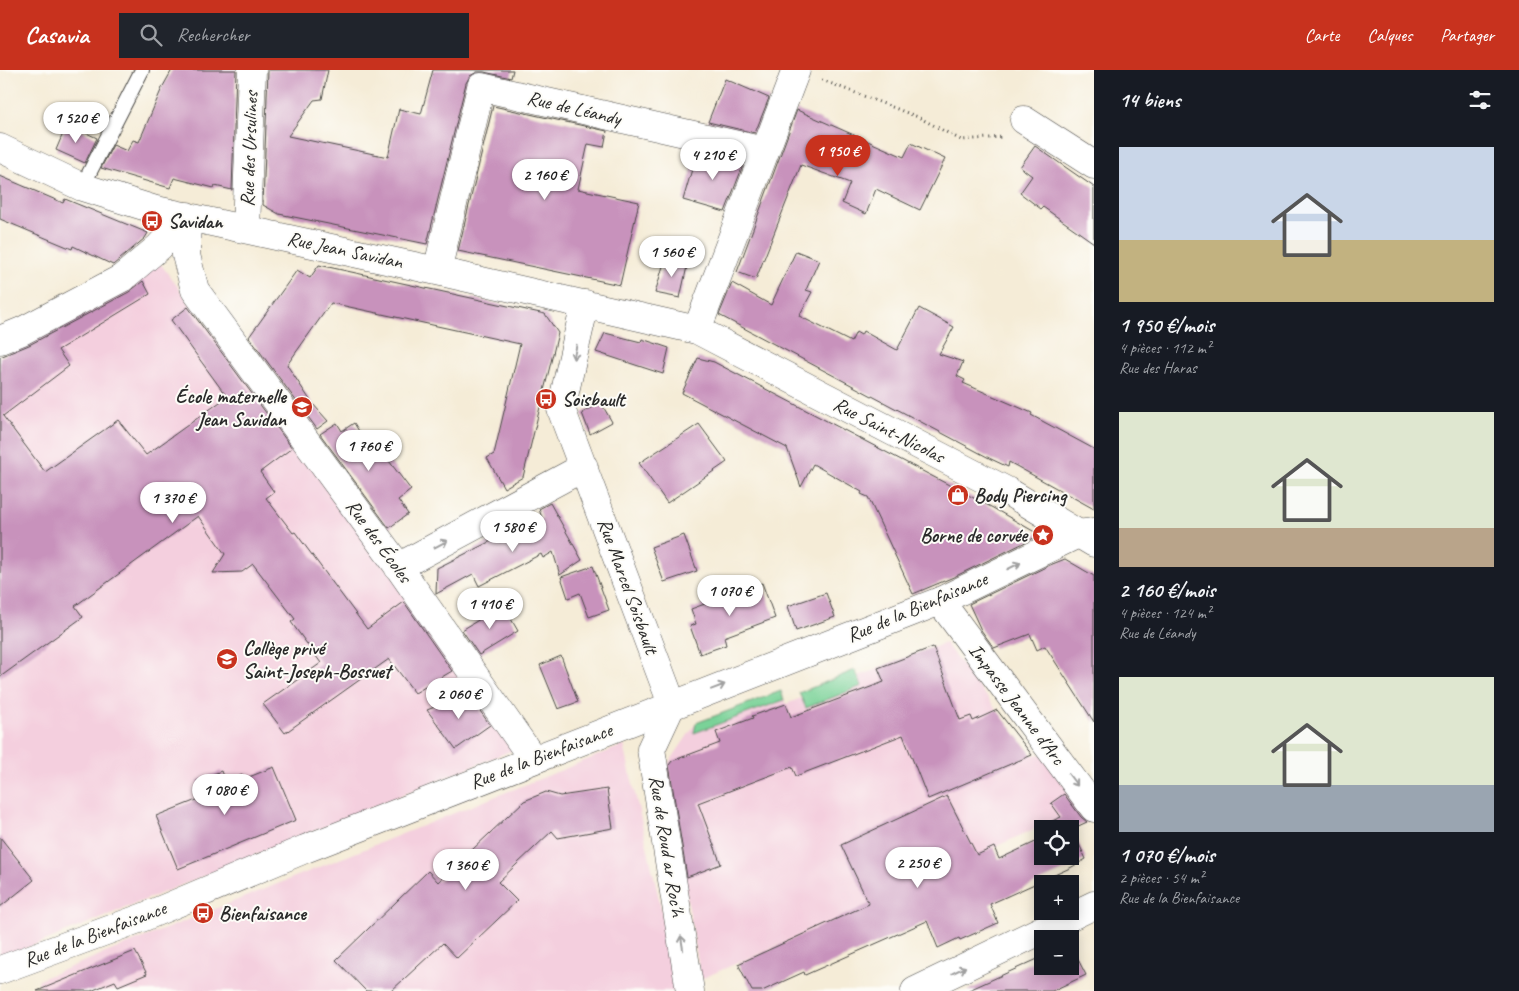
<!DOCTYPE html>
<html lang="fr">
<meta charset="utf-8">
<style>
:root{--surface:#171b24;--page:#20242c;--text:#f1f3f6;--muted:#9ea1a6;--accent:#c8321e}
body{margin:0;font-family:Caveat,sans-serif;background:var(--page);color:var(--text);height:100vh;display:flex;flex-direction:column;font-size:19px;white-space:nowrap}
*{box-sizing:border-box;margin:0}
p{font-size:16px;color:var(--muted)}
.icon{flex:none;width:28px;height:28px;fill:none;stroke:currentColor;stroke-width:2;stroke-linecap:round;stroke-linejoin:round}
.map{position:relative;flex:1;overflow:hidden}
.drawer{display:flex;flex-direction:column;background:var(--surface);width:425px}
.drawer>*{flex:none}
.buttons{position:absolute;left:1034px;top:750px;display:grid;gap:10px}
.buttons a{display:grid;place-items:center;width:45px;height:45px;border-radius:0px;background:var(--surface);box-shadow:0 2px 12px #0003;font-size:25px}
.price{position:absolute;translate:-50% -42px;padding:0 11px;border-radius:18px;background:#fff;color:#222;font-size:16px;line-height:32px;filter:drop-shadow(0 1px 2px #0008)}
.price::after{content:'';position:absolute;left:50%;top:30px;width:15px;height:11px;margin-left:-8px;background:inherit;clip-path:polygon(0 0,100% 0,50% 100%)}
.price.on{background:var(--accent);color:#fff}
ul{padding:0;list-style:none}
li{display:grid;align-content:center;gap:10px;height:265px;padding:0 25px}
li span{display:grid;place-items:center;height:155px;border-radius:0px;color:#555}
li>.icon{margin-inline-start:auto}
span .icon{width:90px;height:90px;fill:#fffc;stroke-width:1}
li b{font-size:21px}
h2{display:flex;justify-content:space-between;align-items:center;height:60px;padding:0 25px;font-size:21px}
header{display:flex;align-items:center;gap:30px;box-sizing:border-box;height:70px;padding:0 25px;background:var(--accent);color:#fff}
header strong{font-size:24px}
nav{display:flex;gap:28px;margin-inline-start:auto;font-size:18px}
.search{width:350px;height:45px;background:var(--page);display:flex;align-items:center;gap:12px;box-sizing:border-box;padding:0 18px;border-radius:0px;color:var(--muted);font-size:19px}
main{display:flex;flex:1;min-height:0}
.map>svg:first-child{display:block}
.built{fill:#f4cfde}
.green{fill:#7ad298;stroke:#527e62}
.building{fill:#c892bc}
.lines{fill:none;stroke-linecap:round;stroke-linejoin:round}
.service-casing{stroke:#494845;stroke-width:16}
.minor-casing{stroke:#494845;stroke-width:29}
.tertiary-casing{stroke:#494845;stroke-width:29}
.path{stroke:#494845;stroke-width:3;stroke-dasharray:1 4;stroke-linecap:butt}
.service{stroke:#fff;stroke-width:14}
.minor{stroke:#fff;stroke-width:28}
.tertiary{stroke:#fff;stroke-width:28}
.oneway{stroke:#a0a0a0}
.labels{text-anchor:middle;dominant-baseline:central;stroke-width:4;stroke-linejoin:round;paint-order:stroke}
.street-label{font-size:20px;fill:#2b2b2b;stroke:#fdfcf7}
.poi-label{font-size:20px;font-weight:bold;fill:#2b2b2b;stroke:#fdfcf7;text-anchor:start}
</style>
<header>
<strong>Casavia</strong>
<div class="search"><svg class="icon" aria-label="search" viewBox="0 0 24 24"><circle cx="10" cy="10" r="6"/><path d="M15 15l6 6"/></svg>Rechercher</div>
<nav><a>Carte</a><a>Calques</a><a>Partager</a></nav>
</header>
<main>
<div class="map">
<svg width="1094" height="921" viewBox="0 0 1094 921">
<rect width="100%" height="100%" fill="#fdfcf7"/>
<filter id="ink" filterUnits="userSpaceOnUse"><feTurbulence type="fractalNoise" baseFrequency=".02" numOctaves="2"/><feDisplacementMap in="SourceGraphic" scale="10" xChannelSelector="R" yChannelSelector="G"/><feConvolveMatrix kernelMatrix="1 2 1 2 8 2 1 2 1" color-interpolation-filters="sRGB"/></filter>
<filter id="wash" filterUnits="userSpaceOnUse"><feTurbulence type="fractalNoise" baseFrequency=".0096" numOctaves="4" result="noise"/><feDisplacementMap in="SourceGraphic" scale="20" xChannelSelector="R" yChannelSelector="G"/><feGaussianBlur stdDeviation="1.12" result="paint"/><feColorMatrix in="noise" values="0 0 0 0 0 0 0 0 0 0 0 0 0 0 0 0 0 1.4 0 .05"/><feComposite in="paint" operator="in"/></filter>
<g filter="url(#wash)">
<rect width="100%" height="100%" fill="#f5ecd7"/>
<!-- built -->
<path class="built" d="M 160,193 L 520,677 L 0,889 L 0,287 L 84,239 Z
M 945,573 L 1032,685 L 1042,684 L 1082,737 L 864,837 L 701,909 L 665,699 L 696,653 L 781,621 L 786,634 Z
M 624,675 L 680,921 L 40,921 L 38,910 Z"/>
<!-- green -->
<path class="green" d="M 855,600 L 862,616 L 806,638 L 799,623 Z
M 781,621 L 784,630 L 694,663 L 696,653 Z"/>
<g id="blocks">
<!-- building -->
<path class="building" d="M 172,0 L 236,0 L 232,120 L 215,116 L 214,118 L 174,108 L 170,118 L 101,98 L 113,75 L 127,81 L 133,70 L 139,72 L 162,18 Z
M 268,0 L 328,0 L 322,29 L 314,30 L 288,66 L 388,87 L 399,39 L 421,44 L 433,0 L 513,0 L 511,8 L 484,2 L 477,2 L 470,6 L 466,13 L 427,174 L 279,144 L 263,135 Z
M 725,9 L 769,28 L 755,63 L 708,52 Z
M 493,36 L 607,61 L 604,77 L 588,74 L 578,119 L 639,132 L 620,215 L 458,181 Z
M 797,40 L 904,87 L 911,73 L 945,89 L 920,140 L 876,119 L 866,144 L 842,133 L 850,113 L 801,95 L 756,209 L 737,202 Z
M 67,54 L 97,68 L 85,93 L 56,80 Z
M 1035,76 L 1094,117 L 1094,173 L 1043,137 L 1041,139 L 1020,123 L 1032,106 L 1020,97 Z
M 697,82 L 744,93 L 725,142 L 683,130 Z
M 0,106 L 63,133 L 65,129 L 148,163 L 145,168 L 113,195 L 73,176 L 72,179 L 0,149 Z
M 796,181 L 819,190 L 806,220 L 812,222 L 799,246 L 851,272 L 856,262 L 861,265 L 863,261 L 897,280 L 919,238 L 954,257 L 939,284 L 963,292 L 957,306 L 965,310 L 963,313 L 1032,343 L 1031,345 L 1094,379 L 1094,439 L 1009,392 L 1008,397 L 991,389 L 719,245 L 732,213 L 771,235 Z
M 666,186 L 688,192 L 680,228 L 655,223 Z
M 319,195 L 545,244 L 558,263 L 523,407 L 504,418 L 487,388 L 494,384 L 520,274 L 331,233 L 287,295 L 312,333 L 328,351 L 317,359 L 249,267 L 297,200 L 310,208 Z
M 143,211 L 150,224 L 58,280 L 69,296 L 3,346 L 45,402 L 118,350 L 146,385 L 227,327 L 171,250 L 188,237 L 292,378 L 260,402 L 274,422 L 266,428 L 293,463 L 295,462 L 367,559 L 404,532 L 452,601 L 415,623 L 389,589 L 285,663 L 263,634 L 321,593 L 291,552 L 295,549 L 253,494 L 242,502 L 213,503 L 225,484 L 198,446 L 75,536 L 83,547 L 0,607 L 0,287 L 29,275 L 129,222 Z
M 605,263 L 641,272 L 642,269 L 669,278 L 663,304 L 596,282 Z
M 698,288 L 714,292 L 993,438 L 1040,465 L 956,506 L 913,524 L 868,427 L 861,424 L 862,422 L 813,394 L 801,417 L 787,378 L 682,323 Z
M 601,333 L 612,352 L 590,364 L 582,343 Z
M 337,353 L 342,361 L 354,353 L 365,371 L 374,380 L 386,387 L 411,420 L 398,430 L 408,444 L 389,458 L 320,364 Z
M 699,354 L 727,392 L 667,433 L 639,393 Z
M 550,433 L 582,490 L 560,505 L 553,482 L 543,488 L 541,484 L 479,516 L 473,504 L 436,524 L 437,498 L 497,468 L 500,472 L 542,448 L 539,439 Z
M 684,465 L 697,501 L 664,512 L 651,477 Z
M 1065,489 L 1094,506 L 1094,652 L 1045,576 L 1037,580 L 1030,564 L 994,578 L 981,560 L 969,534 L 1050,495 Z
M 593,496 L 609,540 L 589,547 L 580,523 L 568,528 L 561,507 Z
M 762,513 L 775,548 L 724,567 L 726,575 L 700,584 L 690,556 L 696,554 L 691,539 Z
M 826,523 L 835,547 L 796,561 L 788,536 Z
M 503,535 L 518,561 L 479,585 L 462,560 Z
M 933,577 L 960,650 L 971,646 L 973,651 L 997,640 L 1032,685 L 928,729 L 903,665 L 796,706 L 792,697 L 698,733 L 721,794 L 687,807 L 669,695 L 672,691 L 720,673 L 716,662 L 753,648 L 752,646 L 786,634 L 791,647 L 884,612 L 878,598 Z
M 561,586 L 578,632 L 558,639 L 540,595 Z
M 468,624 L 490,655 L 456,679 L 427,640 Z
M 274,697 L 296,750 L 178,799 L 156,746 L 204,727 L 197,711 L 221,701 L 225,712 L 242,705 L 244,709 Z
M 607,719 L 613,758 L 558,768 L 552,761 L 498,812 L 517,831 L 457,888 L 443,873 L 391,921 L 366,921 L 336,890 L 428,801 L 438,812 L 524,731 L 546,722 L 560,726 Z
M 1064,724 L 1081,747 L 1087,752 L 1072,759 L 1086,789 L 1070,798 L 990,834 L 998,853 L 960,870 L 959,868 L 938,878 L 927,851 L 805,905 L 804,902 L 762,921 L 752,921 L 738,894 L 869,834 L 841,775 L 947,726 L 977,785 L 994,777 L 999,789 L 1042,769 L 1042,786 L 1070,786 L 1070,759 L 1043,759 L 1041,756 L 1061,747 L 1051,733 Z
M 0,767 L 34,810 L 0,837 Z
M 1070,874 L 1086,905 L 1052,921 L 967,921 L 1042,887 L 1042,896 L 1070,896 Z
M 135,881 L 147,904 L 118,916 L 115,911 L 91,921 L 37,921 Z"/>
</g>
</g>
<g filter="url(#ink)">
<use href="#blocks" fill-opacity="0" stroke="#494845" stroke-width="1"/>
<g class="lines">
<!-- service casing -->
<g class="service-casing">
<path id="service" d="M 82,117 L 142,0"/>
</g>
<!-- minor casing -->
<g class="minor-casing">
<path id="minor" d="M 1024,50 L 1094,95
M 0,78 L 82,117 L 156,140 L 437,201 L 697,260 L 1007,421 L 1094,473
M 187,146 L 186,185 L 195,220 L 395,492 L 533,689
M 246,159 L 252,0
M 437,201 L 481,17 L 764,81
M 585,234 L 561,339 L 672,634 L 651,679 L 690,921
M 697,260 L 796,0
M 0,270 L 22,261 L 122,208 L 159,177 L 187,146
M 398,497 L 584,397
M 940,531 L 1094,738
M 915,921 L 1094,835"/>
</g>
<!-- tertiary casing -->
<g class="tertiary-casing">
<path id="tertiary" d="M 0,900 L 144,847 L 305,779 L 940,531 L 1078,464 L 1094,462"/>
</g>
<!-- path -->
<path class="path" d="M 822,10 L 918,47 L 961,70 L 1003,67"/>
<!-- service -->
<use href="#service" class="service"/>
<!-- minor -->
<use href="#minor" class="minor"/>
<!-- tertiary -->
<use href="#tertiary" class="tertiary"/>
</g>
<!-- one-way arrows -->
<defs><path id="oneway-shaft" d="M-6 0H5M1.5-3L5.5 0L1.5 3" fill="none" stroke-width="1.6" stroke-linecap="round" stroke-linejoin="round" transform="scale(1.25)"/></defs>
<g class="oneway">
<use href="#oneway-shaft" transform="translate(575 282) rotate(103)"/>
<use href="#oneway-shaft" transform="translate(441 474) rotate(-28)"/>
<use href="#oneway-shaft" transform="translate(1014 496) rotate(-26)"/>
<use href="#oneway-shaft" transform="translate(718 617) rotate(-21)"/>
<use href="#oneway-shaft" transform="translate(1073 710) rotate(53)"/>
<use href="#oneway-shaft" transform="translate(682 873) rotate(-99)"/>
<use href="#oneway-shaft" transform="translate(959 900) rotate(-26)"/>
</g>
</g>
<!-- icons -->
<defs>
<g id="bus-disc" transform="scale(1.125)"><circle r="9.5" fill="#c8321e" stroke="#fdfcf7"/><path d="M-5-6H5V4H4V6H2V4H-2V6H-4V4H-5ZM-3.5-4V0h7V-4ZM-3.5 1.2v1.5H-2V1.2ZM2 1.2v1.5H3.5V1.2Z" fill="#fff"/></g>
<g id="school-disc" transform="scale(1.125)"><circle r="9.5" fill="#c8321e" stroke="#fdfcf7"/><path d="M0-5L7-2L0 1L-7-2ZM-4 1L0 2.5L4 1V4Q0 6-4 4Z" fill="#fff"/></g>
<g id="shop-disc" transform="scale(1.125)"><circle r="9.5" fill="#c8321e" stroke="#fdfcf7"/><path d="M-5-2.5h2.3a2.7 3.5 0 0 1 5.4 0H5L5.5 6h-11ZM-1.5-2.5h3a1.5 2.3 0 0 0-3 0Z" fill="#fff"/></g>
<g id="sight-disc" transform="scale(1.125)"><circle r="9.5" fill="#c8321e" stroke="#fdfcf7"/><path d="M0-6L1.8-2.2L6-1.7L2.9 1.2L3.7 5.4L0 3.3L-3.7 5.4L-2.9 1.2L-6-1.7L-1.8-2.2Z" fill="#fff"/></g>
</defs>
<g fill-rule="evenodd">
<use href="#bus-disc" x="152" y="151"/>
<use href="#bus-disc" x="546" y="329"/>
<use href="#school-disc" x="302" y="337"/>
<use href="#shop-disc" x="958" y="425"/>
<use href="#sight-disc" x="1043" y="465"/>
<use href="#school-disc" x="227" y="589"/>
<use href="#bus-disc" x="203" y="843"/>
</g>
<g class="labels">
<!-- street labels -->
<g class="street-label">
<text transform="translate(574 38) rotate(13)">Rue de Léandy</text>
<text transform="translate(249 79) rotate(-88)">Rue des Ursulines</text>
<text transform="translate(345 180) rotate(12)">Rue Jean Savidan</text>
<text transform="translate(889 360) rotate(27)">Rue Saint-Nicolas</text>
<text transform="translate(379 471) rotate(54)">Rue des Écoles</text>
<text transform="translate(628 516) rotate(70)">Rue Marcel Soisbault</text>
<text transform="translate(917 537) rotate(-23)">Rue de la Bienfaisance</text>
<text transform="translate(1017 634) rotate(53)">Impasse Jeanne d'Arc</text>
<text transform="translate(541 686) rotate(-21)">Rue de la Bienfaisance</text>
<text transform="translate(667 776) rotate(81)">Rue de Roud ar Roc'h</text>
<text transform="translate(95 864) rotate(-21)">Rue de la Bienfaisance</text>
</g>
<!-- poi labels -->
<g class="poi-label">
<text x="168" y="151">Savidan</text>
<text x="286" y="326" text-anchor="end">École maternelle<tspan x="286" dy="23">Jean Savidan</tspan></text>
<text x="562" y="329">Soisbault</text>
<text x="974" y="425">Body Piercing</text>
<text x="1027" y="465" text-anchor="end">Borne de corvée</text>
<text x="243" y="578">Collège privé<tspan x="243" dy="23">Saint-Joseph-Bossuet</tspan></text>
<text x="219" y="843">Bienfaisance</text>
</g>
</g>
</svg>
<div class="buttons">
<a><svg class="icon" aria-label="locate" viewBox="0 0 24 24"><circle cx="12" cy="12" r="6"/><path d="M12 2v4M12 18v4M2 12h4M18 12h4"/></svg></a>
<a>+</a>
<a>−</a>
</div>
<b class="price" style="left:76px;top:74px">1 520 €</b>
<b class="price on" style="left:838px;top:107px">1 950 €</b>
<b class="price" style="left:713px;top:111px">4 210 €</b>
<b class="price" style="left:545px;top:131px">2 160 €</b>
<b class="price" style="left:672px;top:208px">1 560 €</b>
<b class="price" style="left:369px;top:402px">1 760 €</b>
<b class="price" style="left:173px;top:454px">1 370 €</b>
<b class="price" style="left:513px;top:483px">1 580 €</b>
<b class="price" style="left:730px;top:547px">1 070 €</b>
<b class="price" style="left:490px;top:560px">1 410 €</b>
<b class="price" style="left:459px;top:650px">2 060 €</b>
<b class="price" style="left:225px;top:746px">1 080 €</b>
<b class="price" style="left:918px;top:819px">2 250 €</b>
<b class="price" style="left:466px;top:821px">1 360 €</b>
</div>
<section class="drawer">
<h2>14 biens<svg class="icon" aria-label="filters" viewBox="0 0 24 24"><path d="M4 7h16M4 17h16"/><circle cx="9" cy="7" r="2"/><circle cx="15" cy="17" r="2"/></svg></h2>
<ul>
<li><span style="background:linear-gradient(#c9d6e8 60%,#c2b280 0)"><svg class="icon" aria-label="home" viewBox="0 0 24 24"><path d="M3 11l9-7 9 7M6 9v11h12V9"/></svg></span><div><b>1 950 €/mois</b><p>4 pièces · 112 m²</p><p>Rue des Haras</p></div></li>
<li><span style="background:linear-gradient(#dfe7d0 75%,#b9a48a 0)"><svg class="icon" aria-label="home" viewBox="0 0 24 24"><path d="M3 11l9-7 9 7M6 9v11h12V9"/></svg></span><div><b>2 160 €/mois</b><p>4 pièces · 124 m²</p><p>Rue de Léandy</p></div></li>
<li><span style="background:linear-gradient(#dfe7d0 70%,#9aa5b1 0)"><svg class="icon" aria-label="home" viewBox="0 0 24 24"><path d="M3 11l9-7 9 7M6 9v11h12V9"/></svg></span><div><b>1 070 €/mois</b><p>2 pièces · 54 m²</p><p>Rue de la Bienfaisance</p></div></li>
</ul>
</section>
</main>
